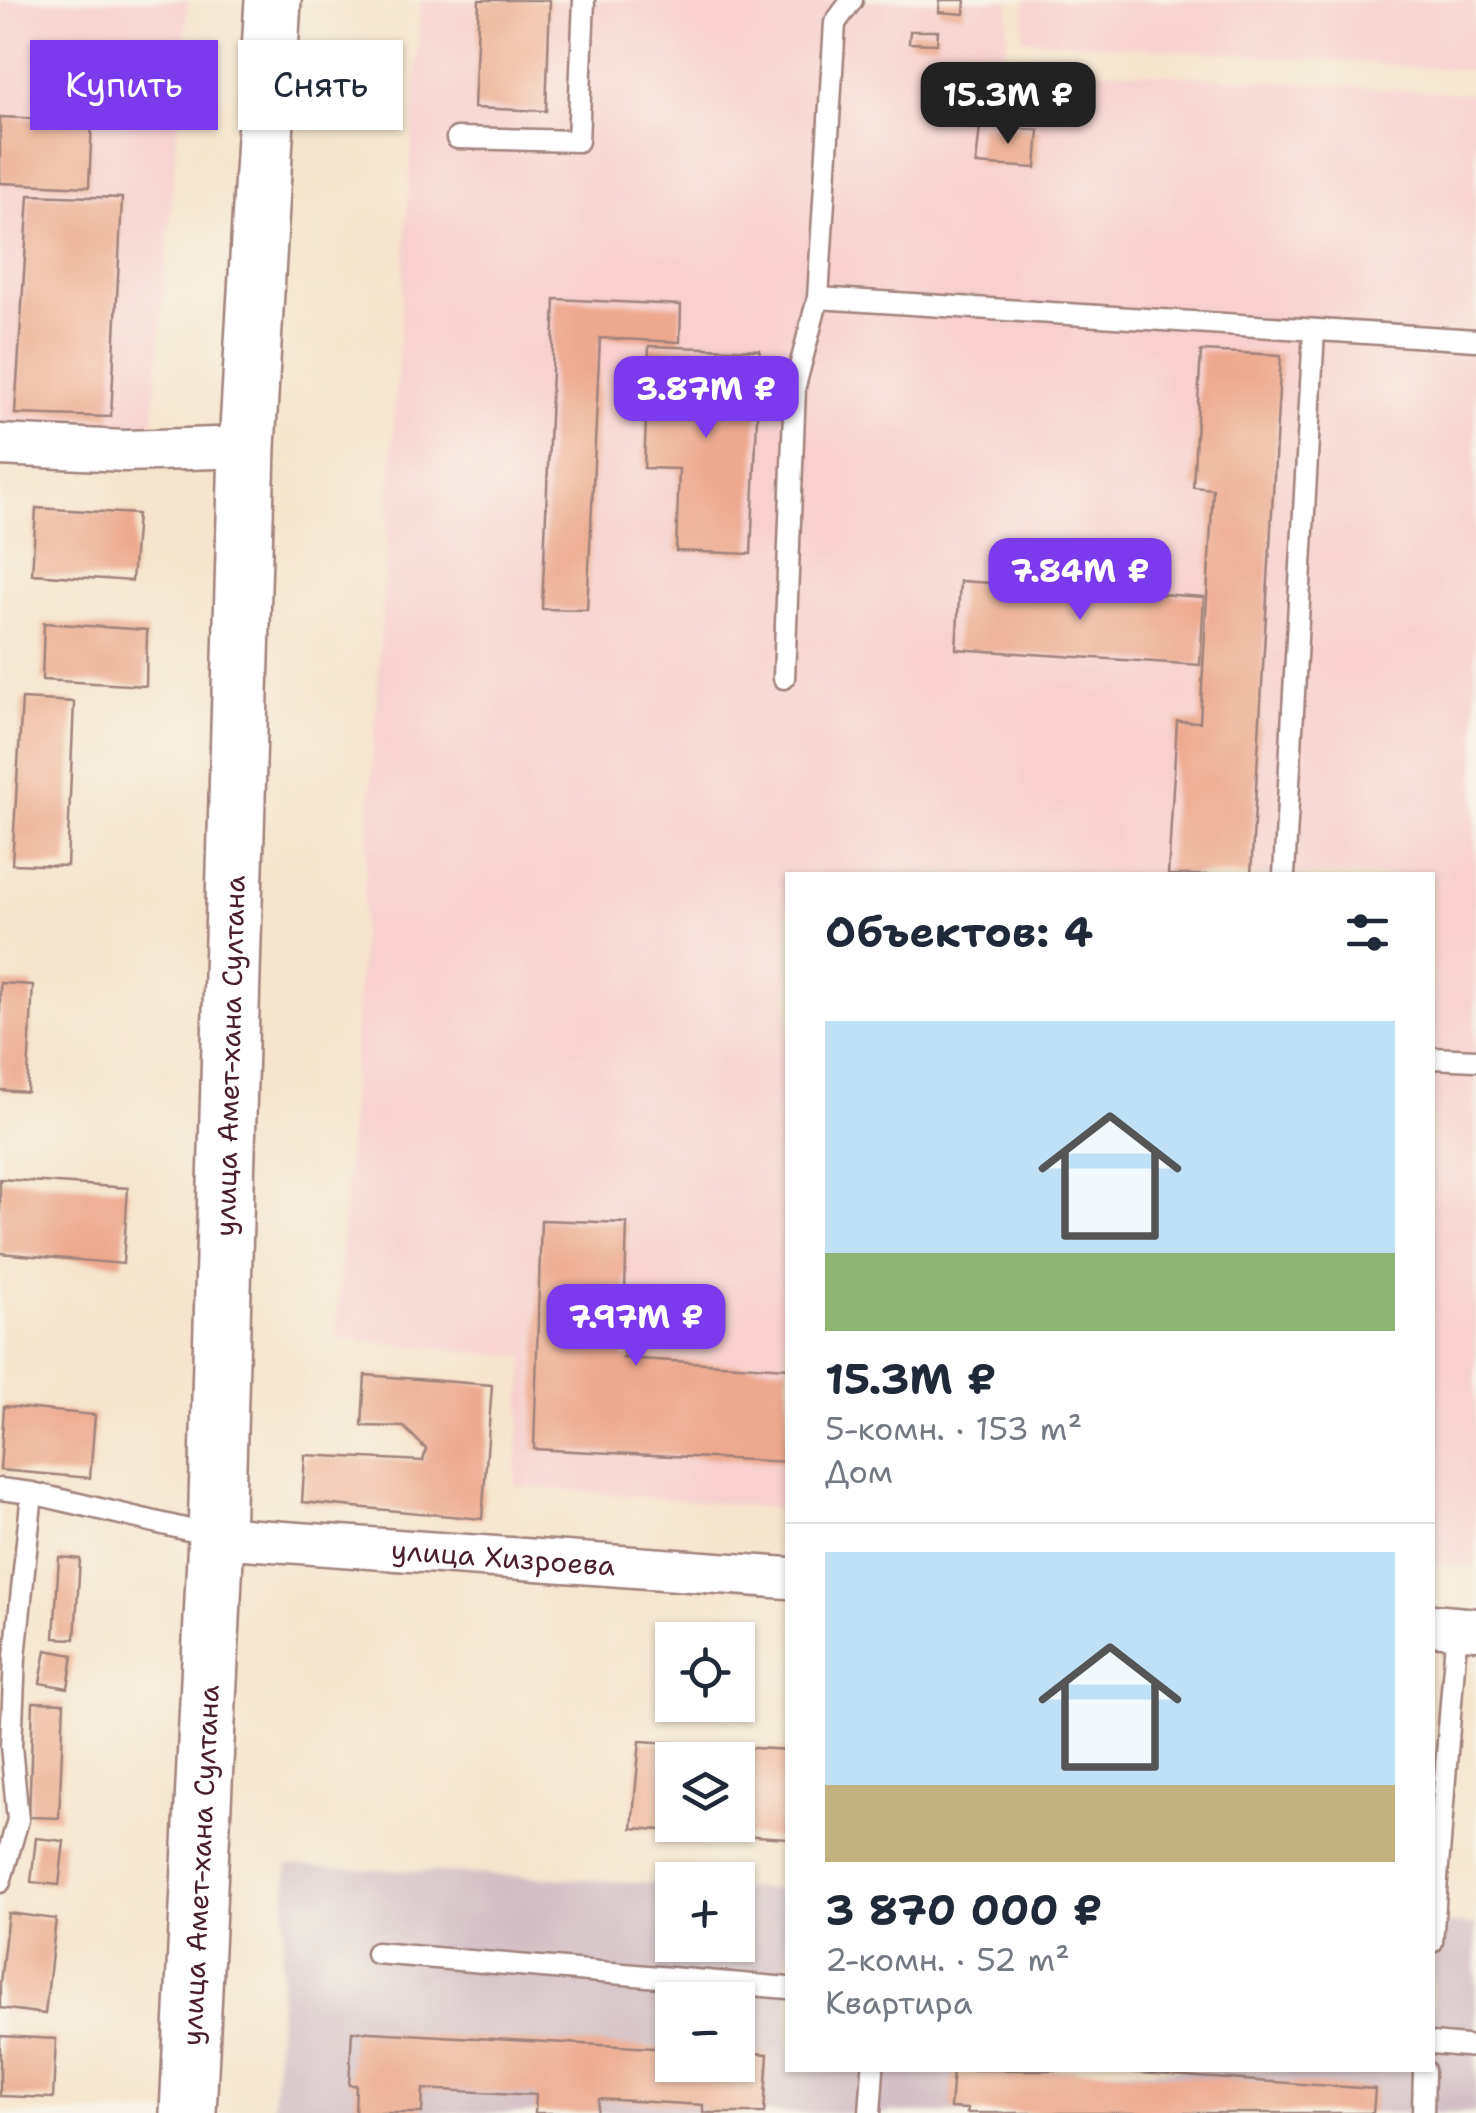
<!DOCTYPE html>
<html lang="ru">
<meta charset="utf-8">
<style>
:root{--surface:#fff;--page:#f6f6f7;--text:#1f2937;--muted:#747a83;--line:#e0e1e3;--accent:#7c3aed}
body{margin:0;font-family:"Shantell Sans",sans-serif;background:var(--page);color:var(--text);height:100vh;display:flex;flex-direction:column;font-size:38px;white-space:nowrap}
*{box-sizing:border-box;margin:0}
p{font-size:32px;color:var(--muted)}
.icon{flex:none;width:55px;height:55px;fill:none;stroke:currentColor;stroke-width:2;stroke-linecap:round;stroke-linejoin:round}
.map{position:relative;flex:1;overflow:hidden}
.panel{position:absolute;left:785px;top:872px;width:650px;height:1200px;display:flex;flex-direction:column;background:var(--surface);border-radius:0px;box-shadow:0 2px 8px #0004}
.panel>*{flex:none}
.guide{position:absolute;left:30px;top:40px;width:605px;height:90px;display:flex;gap:20px}
.tools{position:absolute;left:655px;top:1622px;display:grid;gap:20px}
.tools a{display:grid;place-items:center;width:100px;height:100px;border-radius:0px;background:var(--surface);box-shadow:0 2px 8px #0004;font-size:50px}
.price{position:absolute;translate:-50% -85px;padding:0 22px;border-radius:20px;background:var(--accent);color:#fff;font-size:32px;line-height:65px;filter:drop-shadow(0 2px 5px #0008)}
.price::after{content:'';position:absolute;left:50%;top:60px;width:30px;height:22px;margin-left:-15px;background:inherit;clip-path:polygon(0 0,100% 0,50% 100%)}
.price.active{background:#222;color:#fff}
ul{padding:0;list-style:none}
li{display:grid;align-content:center;gap:20px;height:530px;padding:0 40px}
li+li{border-top:2px solid var(--line)}
li span{display:grid;place-items:center;height:310px;border-radius:0px;color:#555}
li>.icon{margin-inline-start:auto}
span .icon{width:180px;height:180px;fill:#fffc;stroke-width:1}
li b{font-size:42px}
h2{display:flex;justify-content:space-between;align-items:center;height:120px;padding:0 40px;font-size:42px}
.chip{padding:0 35px;border-radius:0px;background:var(--surface);box-shadow:0 2px 8px #0004;font-size:35px;line-height:90px}
.chip.active{background:var(--accent);color:#fff}
.map>svg:first-child{display:block}
.built{fill:#f7d0cf}
.industrial{fill:#d2bec5;fill-rule:evenodd}
.building{fill:#eda98d;fill-rule:evenodd}
.lines{fill:none;stroke-linecap:round;stroke-linejoin:round}
.lane-casing{stroke:#a0827c;stroke-width:25}
.street-casing{stroke:#a0827c;stroke-width:45}
.primary-casing{stroke:#a0827c;stroke-width:60}
.lane{stroke:#fff;stroke-width:20}
.street{stroke:#fff;stroke-width:40}
.primary{stroke:#fff;stroke-width:55}
.labels{text-anchor:middle;dominant-baseline:central;stroke-width:8;stroke-linejoin:round;paint-order:stroke}
.street-label{font-size:28px;fill:#4a1f2b;stroke:#f7f3e8}
</style>
<div class="map">
<svg width="1476" height="2113" viewBox="0 0 1476 2113">
<rect width="100%" height="100%" fill="#f7f3e8"/>
<filter id="ink" filterUnits="userSpaceOnUse"><feTurbulence type="fractalNoise" baseFrequency=".01" numOctaves="2"/><feDisplacementMap in="SourceGraphic" scale="20" xChannelSelector="R" yChannelSelector="G"/><feConvolveMatrix kernelMatrix="1 2 1 2 8 2 1 2 1" color-interpolation-filters="sRGB"/></filter>
<filter id="wash" filterUnits="userSpaceOnUse"><feTurbulence type="fractalNoise" baseFrequency=".0048" numOctaves="4" result="noise"/><feDisplacementMap in="SourceGraphic" scale="40" xChannelSelector="R" yChannelSelector="G"/><feGaussianBlur stdDeviation="2.25" result="paint"/><feColorMatrix in="noise" values="0 0 0 0 0 0 0 0 0 0 0 0 0 0 0 0 0 1.4 0 .05"/><feComposite in="paint" operator="in"/></filter>
<g filter="url(#wash)">
<rect width="100%" height="100%" fill="#f5e5ce"/>
<!-- built -->
<path class="built" d="M 0,0 L 188,0 L 152,435 L 0,427 Z
M 421,0 L 1009,0 L 1005,64 L 1476,94 L 1476,1567 L 1433,1564 L 1432,875 L 788,875 L 787,1509 L 515,1486 L 525,1357 L 336,1338 Z
M 1026,0 L 1476,0 L 1476,71 L 1023,39 Z"/>
<!-- industrial -->
<path class="industrial" d="M 288,1865 L 672,1884 L 672,1945 L 738,1945 L 738,1888 L 787,1890 L 788,2070 L 1432,2070 L 1433,1923 L 1476,1925 L 1476,2113 L 273,2113 ZM 672,2000 L 738,2000 L 738,2065 L 672,2065 Z"/>
<g id="blocks">
<!-- building -->
<path class="building" d="M 479,0 L 550,0 L 546,111 L 474,108 Z
M 940,0 L 965,0 L 964,14 L 939,12 Z
M 910,31 L 938,31 L 937,44 L 909,43 Z
M 0,117 L 92,121 L 89,187 L 0,183 Z
M 980,126 L 1039,130 L 1036,168 L 976,164 Z
M 29,195 L 122,198 L 111,417 L 15,414 Z
M 555,299 L 681,305 L 680,342 L 600,338 L 587,610 L 542,609 Z
M 649,346 L 760,350 L 751,554 L 676,551 L 679,469 L 644,468 Z
M 1201,351 L 1281,355 L 1251,875 L 1168,875 L 1177,721 L 1200,722 L 1213,489 L 1193,487 Z
M 36,508 L 137,514 L 132,581 L 32,574 Z
M 960,581 L 1204,597 L 1200,665 L 956,649 Z
M 44,623 L 147,630 L 146,686 L 42,680 Z
M 22,699 L 74,702 L 67,866 L 12,864 Z
M 0,983 L 33,985 L 27,1092 L 0,1090 Z
M 0,1179 L 128,1188 L 123,1264 L 0,1253 Z
M 541,1220 L 627,1223 L 623,1358 L 788,1368 L 788,1462 L 534,1449 Z
M 365,1375 L 492,1385 L 482,1519 L 302,1502 L 305,1455 L 423,1461 L 426,1449 L 404,1427 L 362,1426 Z
M 4,1406 L 95,1415 L 90,1478 L 0,1470 Z
M 59,1557 L 80,1559 L 75,1639 L 54,1638 Z
M 46,1650 L 73,1655 L 68,1688 L 40,1683 Z
M 33,1702 L 64,1703 L 59,1818 L 29,1817 Z
M 640,1741 L 788,1750 L 788,1838 L 632,1828 ZM 672,1760 L 738,1760 L 738,1825 L 672,1825 Z
M 36,1838 L 64,1841 L 59,1885 L 31,1882 Z
M 8,1913 L 56,1919 L 45,2014 L 0,2008 L 0,1983 Z
M 352,2031 L 672,2049 L 672,2065 L 738,2065 L 738,2052 L 768,2054 L 764,2113 L 703,2113 L 703,2105 L 599,2099 L 597,2113 L 535,2113 L 536,2095 L 423,2089 L 422,2113 L 355,2113 L 356,2085 L 349,2085 Z
M 0,2036 L 56,2039 L 53,2098 L 0,2096 Z
M 953,2070 L 1096,2070 L 1375,2089 L 1373,2113 L 967,2113 L 968,2109 L 950,2108 Z"/>
</g>
</g>
<g filter="url(#ink)">
<use href="#blocks" fill-opacity="0" stroke="#a0827c" stroke-width="2.5"/>
<g class="lines">
<!-- lane casing -->
<g class="lane-casing">
<path id="lane" d="M 852,0 L 835,23 L 818,298 L 1476,340
M 457,138 L 578,141 L 584,0
M 784,678 L 795,386 L 818,298
M 1284,875 L 1314,330
M 1432,1058 L 1476,1060
M 0,1489 L 32,1493 L 214,1536
M 0,1882 L 18,1820 L 11,1746 L 15,1657 L 32,1493
M 1432,1942 L 1457,1627
M 376,1953 L 788,1988
M 1432,2043 L 1476,2047
M 870,2113 L 873,2070
M 1423,2113 L 1424,2070"/>
</g>
<!-- street casing -->
<g class="street-casing">
<g id="street">
<path d="M 0,445 L 125,451 L 247,447"/>
<path id="s1" d="M 216,1537 L 788,1578"/>
<path d="M 1432,1625 L 1476,1629"/>
</g>
</g>
<!-- primary casing -->
<g class="primary-casing">
<g id="primary">
<path id="s2" d="M 188,2113 L 216,1537 L 247,447 L 273,0"/>
</g>
</g>
<!-- lane -->
<use href="#lane" class="lane"/>
<!-- street -->
<use href="#street" class="street"/>
<!-- primary -->
<use href="#primary" class="primary"/>
</g>
</g>
<g class="labels">
<!-- street labels -->
<g class="street-label">
<text stroke="none"><textPath href="#s2" startOffset="1058">улица Амет-хана Султана</textPath></text>
<text stroke="none"><textPath href="#s1" startOffset="288">улица Хизроева</textPath></text>
<text stroke="none"><textPath href="#s2" startOffset="248">улица Амет-хана Султана</textPath></text>
</g>
</g>
</svg>
<div class="tools">
<a><svg class="icon" aria-label="locate" viewBox="0 0 24 24"><circle cx="12" cy="12" r="6"/><path d="M12 2v4M12 18v4M2 12h4M18 12h4"/></svg></a>
<a><svg class="icon" aria-label="layers" viewBox="0 0 24 24"><path d="M12 4l9 5-9 5-9-5zM3 14l9 5 9-5"/></svg></a>
<a>+</a>
<a>−</a>
</div>
<b class="price active" style="left:1008px;top:147px">15.3M ₽</b>
<b class="price" style="left:706px;top:441px">3.87M ₽</b>
<b class="price" style="left:1080px;top:623px">7.84M ₽</b>
<b class="price" style="left:636px;top:1369px">7.97M ₽</b>
<div class="guide">
<a class="chip active">Купить</a>
<a class="chip">Снять</a>
</div>
<section class="panel">
<h2>Объектов: 4<svg class="icon" aria-label="filters" viewBox="0 0 24 24"><path d="M4 7h16M4 17h16"/><circle cx="9" cy="7" r="2"/><circle cx="15" cy="17" r="2"/></svg></h2>
<ul>
<li><span style="background:linear-gradient(#bfe0f5 75%,#8fb573 0)"><svg class="icon" aria-label="home" viewBox="0 0 24 24"><path d="M3 11l9-7 9 7M6 9v11h12V9"/></svg></span><div><b>15.3M ₽</b><p>5-комн. · 153 m²</p><p>Дом</p></div></li>
<li><span style="background:linear-gradient(#bfe0f5 75%,#c2b280 0)"><svg class="icon" aria-label="home" viewBox="0 0 24 24"><path d="M3 11l9-7 9 7M6 9v11h12V9"/></svg></span><div><b>3 870 000 ₽</b><p>2-комн. · 52 m²</p><p>Квартира</p></div></li>
</ul>
</section>
</div>
